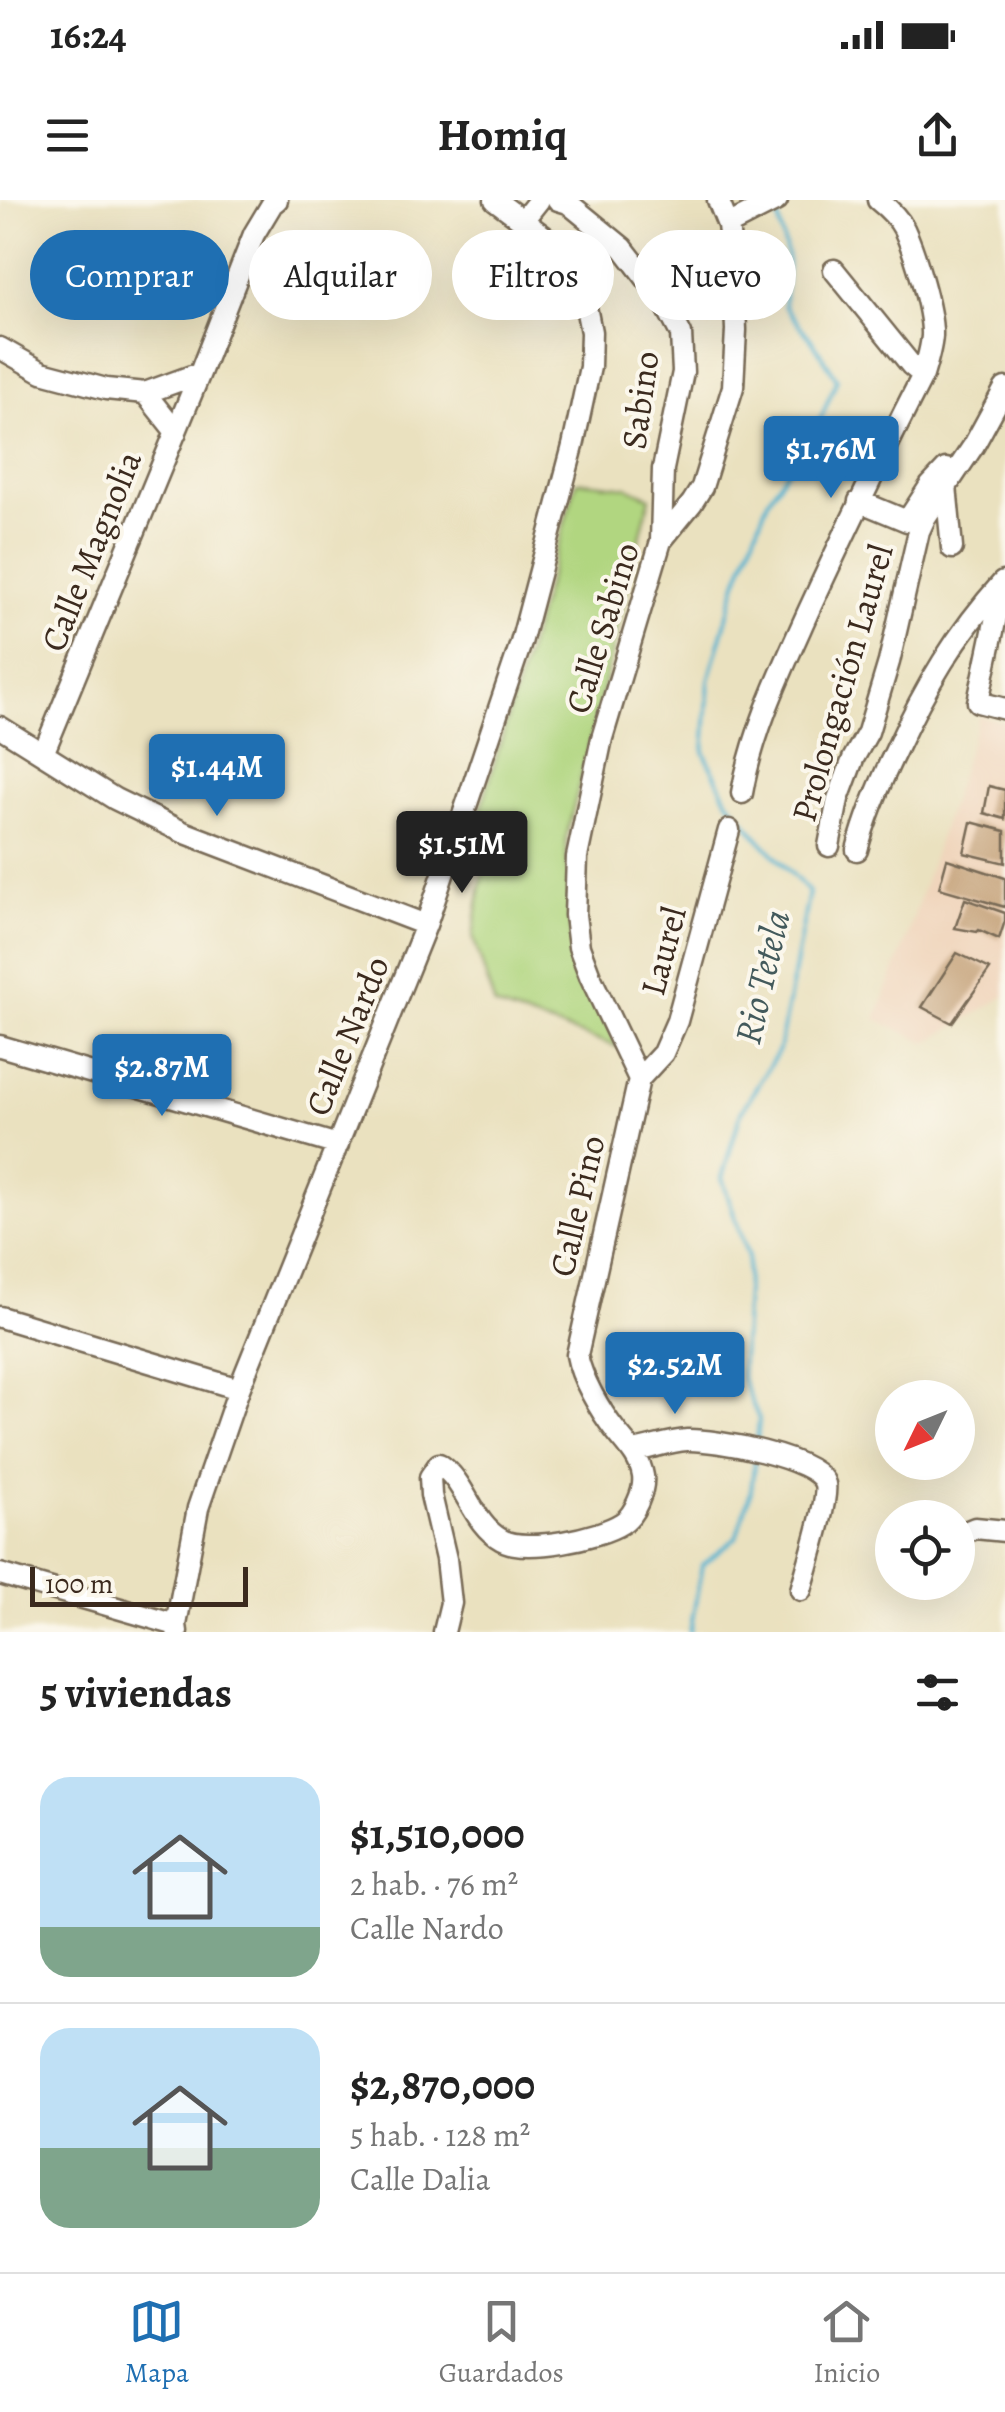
<!DOCTYPE html>
<html lang="es">
<meta charset="utf-8">
<style>
:root{--surface:#fff;--page:#f6f6f6;--text:#222;--muted:#767676;--line:#e0e0e0;--accent:#1f6fb2}
body{margin:0;font-family:Alegreya,serif;background:var(--page);color:var(--text);height:100vh;display:flex;flex-direction:column;font-size:38px;white-space:nowrap}
*{box-sizing:border-box;margin:0}
p{font-size:32px;color:var(--muted)}
.icon{flex:none;width:55px;height:55px;fill:none;stroke:currentColor;stroke-width:2;stroke-linecap:round;stroke-linejoin:round}
.map{position:relative;height:1432px;overflow:hidden}
.sheet{display:flex;flex-direction:column;background:var(--surface);flex:1}
.sheet>*{flex:none}
.banner{position:absolute;left:30px;top:30px;width:945px;height:90px;display:flex;gap:20px}
.needle{width:65px;rotate:227deg}
.buttons{position:absolute;left:875px;top:1180px;display:grid;gap:20px}
.buttons a{display:grid;place-items:center;width:100px;height:100px;border-radius:50%;background:var(--surface);box-shadow:0 10px 40px #0002;font-size:50px}
.scale{position:absolute;left:30px;bottom:25px;width:218px;box-sizing:border-box;padding-left:10px;border:5px solid #3b2a1e;border-top:0;font-size:28px;line-height:35px;white-space:nowrap;color:#3b2a1e;-webkit-text-stroke:8px #fbf7ec;paint-order:stroke}
.price{position:absolute;translate:-50% -85px;padding:0 22px;border-radius:10px;background:var(--accent);color:#fff;font-size:32px;line-height:65px;filter:drop-shadow(0 2px 5px #0008)}
.price::after{content:'';position:absolute;left:50%;top:60px;width:30px;height:22px;margin-left:-15px;background:inherit;clip-path:polygon(0 0,100% 0,50% 100%)}
.price.selected{background:#222;color:#fff}
ul{padding:0;list-style:none}
li{display:flex;align-items:center;gap:30px;height:250px;padding:0 40px}
li+li{border-top:2px solid var(--line)}
li span{display:grid;place-items:center;flex:none;width:280px;height:200px;border-radius:30px;color:#555}
li>.icon{margin-inline-start:auto}
span .icon{width:120px;height:120px;fill:#fffc;stroke-width:1}
li b{font-size:42px}
h2{display:flex;justify-content:space-between;align-items:center;height:120px;padding:0 40px;font-size:42px}
.pill{padding:0 35px;border-radius:45px;background:var(--surface);box-shadow:0 10px 40px #0002;font-size:35px;line-height:90px}
.pill.selected{background:var(--accent);color:#fff}
.status{display:flex;justify-content:space-between;align-items:center;height:70px;padding:0 50px;background:var(--surface);direction:ltr}
.status svg{height:28px;fill:currentColor}
header{display:flex;justify-content:space-between;align-items:center;height:130px;padding:0 40px;background:var(--surface);font-size:45px;font-weight:700}
.tab-bar{display:flex;justify-content:space-around;align-items:center;height:140px;border-top:2px solid var(--line);background:var(--surface);font-size:28px;color:var(--muted)}
.tab-bar a{display:grid;justify-items:center;gap:5px}
.tab-bar .selected{color:var(--accent)}
.map>svg:first-child{display:block}
.built{fill:#f0d5bc}
.green{fill:#b1d680;stroke:#76804f;stroke-width:2.5}
.lines{fill:none;stroke-linecap:round;stroke-linejoin:round}
.stream{stroke:#51b2d0;stroke-width:4}
.building{fill:#cbab86}
.minor-casing{stroke:#786a56;stroke-width:25}
.minor{stroke:#fff;stroke-width:20}
.labels{text-anchor:middle;dominant-baseline:central;stroke-width:8;stroke-linejoin:round;paint-order:stroke}
.street-label{font-size:35px;fill:#3b2a1e;stroke:#fbf7ec}
.water-label{font-size:38px;font-style:italic;fill:#435a5c;stroke:#fbf7ec}
</style>
<div class="status"><b>16:24</b><svg viewBox="0 0 49 12"><path d="M0 12V9h3v3zM5 12V6h3v6zM10 12V3h3v9zM15 12V0h3v12zM26 1h20v11H26zM47 4h2v5h-2z"/></svg></div>
<header><svg class="icon" aria-label="menu" viewBox="0 0 24 24"><path d="M4 6h16M4 12h16M4 18h16"/></svg>Homiq<svg class="icon" aria-label="share" viewBox="0 0 24 24"><path d="M12 15V3M7 8l5-5 5 5M5 13v7h14v-7"/></svg></header>
<div class="map">
<svg width="1005" height="1432" viewBox="0 0 1005 1432">
<rect width="100%" height="100%" fill="#fbf7ec"/>
<filter id="ink" filterUnits="userSpaceOnUse"><feTurbulence type="fractalNoise" baseFrequency=".01" numOctaves="2"/><feDisplacementMap in="SourceGraphic" scale="20" xChannelSelector="R" yChannelSelector="G"/><feConvolveMatrix kernelMatrix="1 2 1 2 8 2 1 2 1" color-interpolation-filters="sRGB"/></filter>
<filter id="wash" filterUnits="userSpaceOnUse"><feTurbulence type="fractalNoise" baseFrequency=".0048" numOctaves="4" result="noise"/><feDisplacementMap in="SourceGraphic" scale="40" xChannelSelector="R" yChannelSelector="G"/><feGaussianBlur stdDeviation="2.25" result="paint"/><feColorMatrix in="noise" values="0 0 0 0 0 0 0 0 0 0 0 0 0 0 0 0 0 1.4 0 .05"/><feComposite in="paint" operator="in"/></filter>
<g filter="url(#wash)">
<rect width="100%" height="100%" fill="#eae1bf"/>
<!-- built -->
<path class="built" d="M 979,516 L 1005,522 L 1005,796 L 927,843 L 876,819 L 907,737 Z"/>
<!-- green -->
<path class="green" d="M 577,281 L 627,287 L 650,297 L 566,638 L 571,739 L 618,847 L 495,806 L 473,736 L 488,640 L 474,633 Z"/>
<g class="lines">
<!-- stream -->
<path class="stream" d="M 757,1242 L 759,1219 L 741,1177 L 748,1057 L 722,978 L 741,912 L 779,850 L 809,692 L 759,639 L 727,599 L 704,552 L 709,480 L 737,382 L 768,300 L 821,218 L 837,179 L 813,142 L 784,106 L 788,59 L 776,9
M 690,1432 L 702,1365 L 736,1338 L 751,1291 L 755,1256"/>
</g>
<g id="blocks">
<!-- building -->
<path class="building" d="M 989,586 L 1005,590 L 1005,619 L 984,613 Z
M 971,622 L 1005,631 L 1005,663 L 964,653 Z
M 947,659 L 1005,678 L 1005,707 L 939,688 Z
M 965,699 L 1005,713 L 1005,721 L 999,739 L 979,730 L 977,732 L 955,728 Z
M 957,753 L 990,769 L 952,823 L 922,807 Z"/>
</g>
</g>
<g filter="url(#ink)">
<use href="#blocks" fill-opacity="0" stroke="#786a56" stroke-width="2.5"/>
<g class="lines">
<!-- minor casing -->
<g class="minor-casing">
<path id="minor" d="M 558,0 L 568,3 L 623,48 L 663,100 L 681,134 L 683,172 L 663,269 L 661,341
M 524,19 L 539,0
M 728,25 L 777,0
M 834,70 L 911,165 L 923,175
M 0,148 L 42,172 L 106,189 L 145,193 L 200,173
M 145,193 L 176,232
M 946,286 L 952,348
M 859,301 L 907,321 L 930,286 L 946,269
M 1003,384 L 978,502 L 1005,509
M 0,527 L 115,599 L 183,632 L 426,725
M 43,554 L 200,173 L 254,34 L 272,4 L 277,0
M 742,593 C 753,530 782,470 808,412 C 845,332 883,253 923,175 C 927,162 931,149 932,136 C 933,111 915,53 904,29 C 898,17 888,8 878,0
M 829,646 L 838,599 L 853,559 L 868,532 L 889,462 L 919,331 L 925,318 L 974,245 L 1005,188
M 857,650 C 866,615 880,583 896,550 C 925,487 956,434 1003,382
M 0,846 L 338,945
M 639,879 L 590,776 L 579,747 L 575,715 L 577,657 L 602,538 L 661,341 L 692,303 L 702,287 L 733,187 L 736,130 L 734,80 L 728,25 L 718,0
M 0,1117 L 239,1189
M 634,1251 C 651,1248 670,1241 687,1240 C 712,1239 818,1257 825,1284 C 829,1299 806,1371 801,1390
M 958,1335 L 975,1328 L 1005,1331
M 0,1374 L 176,1425
M 177,1432 L 176,1425 L 198,1308 L 239,1189 L 426,725 L 521,443 L 573,246 L 590,167 L 591,132 L 583,92 L 564,61 L 545,37 L 495,0
M 444,1432 L 451,1403 L 446,1359 L 431,1295 L 430,1277 L 439,1264 C 467,1282 471,1323 502,1340 C 526,1353 599,1338 622,1323 C 634,1316 645,1290 643,1276 C 640,1257 627,1245 615,1230 C 601,1212 581,1178 577,1155 L 639,879 L 663,853 L 677,821 L 729,630"/>
</g>
<!-- minor -->
<use href="#minor" class="minor"/>
</g>
</g>
<g class="labels">
<!-- street labels -->
<g class="street-label">
<text transform="translate(640 200) rotate(-82)">Sabino</text>
<text transform="translate(91 351) rotate(-68)">Calle Magnolia</text>
<text transform="translate(602 428) rotate(-73)">Calle Sabino</text>
<text transform="translate(842 483) rotate(-74)">Prolongación Laurel</text>
<text transform="translate(663 751) rotate(-75)">Laurel</text>
<text transform="translate(347 836) rotate(-68)">Calle Nardo</text>
<text transform="translate(577 1006) rotate(-77)">Calle Pino</text>
</g>
<!-- water labels -->
<g class="water-label">
<text transform="translate(762 777) rotate(-77)">Rio Tetela</text>
</g>
</g>
</svg>
<div class="buttons">
<a><svg class="needle" viewBox="-14 -14 28 28"><path d="M0-13l5 13h-10z" fill="#e53935"/><path d="M0 13l5-13h-10z" fill="#767676"/></svg></a>
<a><svg class="icon" aria-label="locate" viewBox="0 0 24 24"><circle cx="12" cy="12" r="6"/><path d="M12 2v4M12 18v4M2 12h4M18 12h4"/></svg></a>
</div>
<div class="scale">100 m</div>
<b class="price" style="left:831px;top:301px">$1.76M</b>
<b class="price" style="left:217px;top:619px">$1.44M</b>
<b class="price selected" style="left:462px;top:696px">$1.51M</b>
<b class="price" style="left:162px;top:919px">$2.87M</b>
<b class="price" style="left:675px;top:1217px">$2.52M</b>
<div class="banner">
<a class="pill selected">Comprar</a>
<a class="pill">Alquilar</a>
<a class="pill">Filtros</a>
<a class="pill">Nuevo</a>
</div>
</div>
<section class="sheet">
<h2>5 viviendas<svg class="icon" aria-label="filters" viewBox="0 0 24 24"><path d="M4 7h16M4 17h16"/><circle cx="9" cy="7" r="2"/><circle cx="15" cy="17" r="2"/></svg></h2>
<ul>
<li><span style="background:linear-gradient(#bfe0f5 75%,#7fa58c 0)"><svg class="icon" aria-label="home" viewBox="0 0 24 24"><path d="M3 11l9-7 9 7M6 9v11h12V9"/></svg></span><div><b>$1,510,000</b><p>2 hab. · 76 m²</p><p>Calle Nardo</p></div></li>
<li><span style="background:linear-gradient(#bfe0f5 60%,#7fa58c 0)"><svg class="icon" aria-label="home" viewBox="0 0 24 24"><path d="M3 11l9-7 9 7M6 9v11h12V9"/></svg></span><div><b>$2,870,000</b><p>5 hab. · 128 m²</p><p>Calle Dalia</p></div></li>
</ul>
</section>
<nav class="tab-bar">
<a class="selected"><svg class="icon" aria-label="map" viewBox="0 0 24 24"><path d="M3 6l6-2 6 2 6-2v14l-6 2-6-2-6 2zM9 4v14M15 6v14"/></svg>Mapa</a>
<a><svg class="icon" aria-label="saved" viewBox="0 0 24 24"><path d="M7 4h10v16l-5-4-5 4z"/></svg>Guardados</a>
<a><svg class="icon" aria-label="home" viewBox="0 0 24 24"><path d="M3 11l9-7 9 7M6 9v11h12V9"/></svg>Inicio</a>
</nav>
